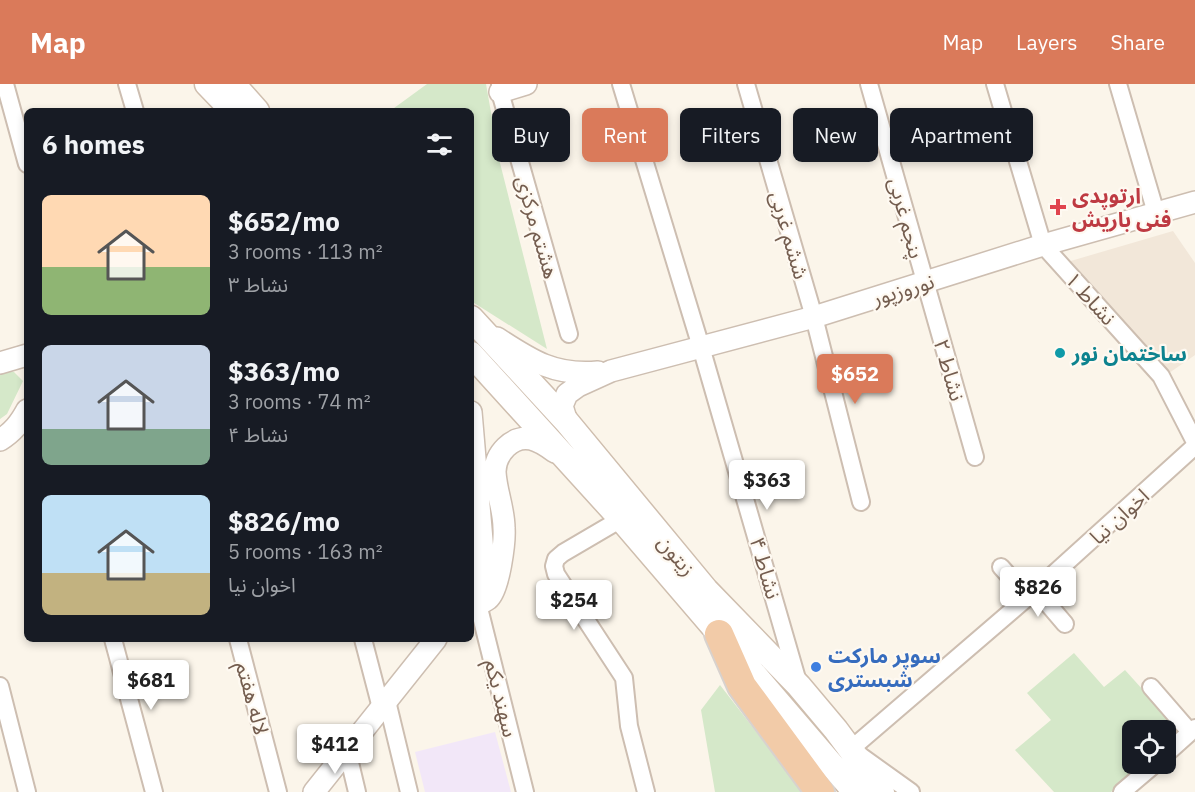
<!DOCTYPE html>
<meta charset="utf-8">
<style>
:root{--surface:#171b24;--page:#20242c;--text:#f1f3f6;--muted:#9ea1a6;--accent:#da7a5a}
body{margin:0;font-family:"IBM Plex Sans","Noto Sans Arabic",sans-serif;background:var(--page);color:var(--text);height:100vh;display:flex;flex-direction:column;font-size:22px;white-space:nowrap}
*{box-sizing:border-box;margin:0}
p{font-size:20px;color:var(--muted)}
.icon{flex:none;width:33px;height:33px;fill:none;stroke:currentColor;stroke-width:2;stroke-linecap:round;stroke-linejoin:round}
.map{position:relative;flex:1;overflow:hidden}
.side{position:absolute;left:24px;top:24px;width:450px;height:534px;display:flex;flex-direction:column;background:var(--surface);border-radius:9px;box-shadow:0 3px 9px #0003}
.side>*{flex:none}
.banner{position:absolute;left:492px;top:24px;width:570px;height:54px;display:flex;gap:12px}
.tools{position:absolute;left:1122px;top:636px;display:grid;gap:12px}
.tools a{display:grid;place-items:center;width:54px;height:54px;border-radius:9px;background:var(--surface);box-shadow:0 3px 9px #0003;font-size:30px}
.price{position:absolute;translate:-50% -51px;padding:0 14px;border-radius:6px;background:#fff;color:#222;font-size:20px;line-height:39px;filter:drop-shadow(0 2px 3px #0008)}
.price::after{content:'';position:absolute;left:50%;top:36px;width:18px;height:14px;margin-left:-9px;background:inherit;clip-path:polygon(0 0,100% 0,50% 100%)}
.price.selected{background:var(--accent);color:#fff}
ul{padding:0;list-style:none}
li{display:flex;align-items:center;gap:18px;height:150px;padding:0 18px}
li span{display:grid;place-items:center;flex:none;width:168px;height:120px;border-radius:9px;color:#555}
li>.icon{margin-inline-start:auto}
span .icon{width:72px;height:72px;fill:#fffc;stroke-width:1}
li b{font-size:26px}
h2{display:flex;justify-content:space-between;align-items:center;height:72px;padding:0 18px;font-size:26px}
.tag{padding:0 21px;border-radius:9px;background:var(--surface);box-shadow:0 3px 9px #0003;font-size:21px;line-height:54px}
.tag.selected{background:var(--accent);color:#fff}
header{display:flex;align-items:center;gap:36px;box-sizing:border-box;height:84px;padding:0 30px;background:var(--accent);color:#fff}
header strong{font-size:28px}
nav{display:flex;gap:33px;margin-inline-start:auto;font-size:21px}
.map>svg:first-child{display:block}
.residential{fill:#f2e7d9}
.education{fill:#f2e7f8}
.green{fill:#d5e8c9}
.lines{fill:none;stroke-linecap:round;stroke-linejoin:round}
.minor-casing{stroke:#cdbeb1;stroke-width:20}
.tertiary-casing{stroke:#cdbeb1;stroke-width:24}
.secondary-casing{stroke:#cfbeae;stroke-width:27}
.trunk-casing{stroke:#d8d2ce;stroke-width:32}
.minor{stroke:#fff;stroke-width:16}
.tertiary{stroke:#fff;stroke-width:21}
.secondary{stroke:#fff;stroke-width:24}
.trunk{stroke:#f2cba8;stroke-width:28}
.health-dot{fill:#e0444e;stroke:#fef9f1;stroke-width:2}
.culture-dot{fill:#0f9aa8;stroke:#fef9f1;stroke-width:2}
.shop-dot{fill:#3f7fe0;stroke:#fef9f1;stroke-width:2}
.labels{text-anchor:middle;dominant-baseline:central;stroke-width:4.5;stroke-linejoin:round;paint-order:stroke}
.health-label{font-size:21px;font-weight:bold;fill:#be3a42;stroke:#fef9f1;text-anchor:start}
.street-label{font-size:21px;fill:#745d4f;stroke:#fef9f1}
.culture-label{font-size:21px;font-weight:bold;fill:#0d838f;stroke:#fef9f1;text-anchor:start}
.shop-label{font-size:21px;font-weight:bold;fill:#366cbe;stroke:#fef9f1;text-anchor:start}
</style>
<header>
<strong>Map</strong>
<nav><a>Map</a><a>Layers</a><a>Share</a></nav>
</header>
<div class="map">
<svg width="1195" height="708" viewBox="0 0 1195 708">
<rect width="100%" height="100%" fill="#fbf5ea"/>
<!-- residential -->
<path class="residential" d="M 1173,147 L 1195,179 L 1195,271 L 1159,296 L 1057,181 Z"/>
<!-- education -->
<path class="education" d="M 495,648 L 511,708 L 425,708 L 415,668 Z"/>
<!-- green -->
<path class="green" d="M 427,0 L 486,0 L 500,79 L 547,265 L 471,217 L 471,27 L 390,27 Z
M 6,287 L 14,288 L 23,297 L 7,330 L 0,335 L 0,288 Z
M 1074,569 L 1104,603 L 1125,586 L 1180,647 L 1166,660 L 1166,646 L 1132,646 L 1132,680 L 1143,680 L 1111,708 L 1054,708 L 1015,666 L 1051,636 L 1027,609 Z
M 720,601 L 800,704 L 803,708 L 715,708 L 701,626 Z"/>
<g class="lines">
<!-- minor casing -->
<g class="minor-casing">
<path id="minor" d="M 5,0 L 27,80
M 127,0 L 135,27
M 500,0 L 500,8 L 569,250
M 621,0 L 701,263 L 798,598
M 746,0 L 814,233 L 861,418
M 869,0 L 975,373
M 995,0 L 1043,161 L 1161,292 L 1195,358
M 1118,0 L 1156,129
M 621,435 L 563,469 L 556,475 L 554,482 L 556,490 L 624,594 L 629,642 L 646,708
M 1001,483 L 1028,513
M 1036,506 L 1065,540
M 478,520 L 525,708
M 113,555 L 154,708
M 238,555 L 278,708
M 363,555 L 381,624
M 0,602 L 27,708
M 1151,603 L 1190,648
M 387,617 L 409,708
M 347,666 L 357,708
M 1166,670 L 1195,644
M 911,708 L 851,665 L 1036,506 L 1195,362
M 1122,708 L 1155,680"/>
</g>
<!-- tertiary casing -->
<g class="tertiary-casing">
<path id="tertiary" d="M 500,8 L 526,0
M 497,254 C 532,277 555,292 598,288
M 0,279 L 27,271
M 471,328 L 483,468 L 483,490 L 479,517
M 567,338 L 562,322 L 567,310 L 578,302 L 611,287 L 814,233 L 1043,161 L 1195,118
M 0,356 C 13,348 20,339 27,326
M 471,523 C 476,521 483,519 488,515 C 499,507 505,457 504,444 C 504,425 496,407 495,388 C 495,370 512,351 531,355 C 540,357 548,363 555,368
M 314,708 L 436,555"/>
</g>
<!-- secondary casing -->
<g class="secondary-casing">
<path id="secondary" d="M 207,0 L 233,27
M 233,0 L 257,27
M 471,234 L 567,338 L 706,506 L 799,602 L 836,646 L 882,708
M 471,270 L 621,435 L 855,708"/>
</g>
<!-- trunk casing -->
<g class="trunk-casing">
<path id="trunk" d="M 719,550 L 742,602 L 820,708"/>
</g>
<!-- minor -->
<use href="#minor" class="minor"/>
<!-- tertiary -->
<use href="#tertiary" class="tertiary"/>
<!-- secondary -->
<use href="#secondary" class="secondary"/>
<!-- trunk -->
<use href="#trunk" class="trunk"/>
</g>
<!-- markers -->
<path class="health-dot" d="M1055 114h6v6h6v6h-6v6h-6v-6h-6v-6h6z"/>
<circle class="culture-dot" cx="1060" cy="269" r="6"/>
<circle class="shop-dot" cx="816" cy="583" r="6"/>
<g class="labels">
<!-- health labels -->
<g class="health-label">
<text x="1072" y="111">ارتوپدی<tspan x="1072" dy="24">فنی باریش</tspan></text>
</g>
<!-- street labels -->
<g class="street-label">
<text transform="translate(907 134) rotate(75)">پنجم غربی</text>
<text transform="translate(538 143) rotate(74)">هشتم مرکزی</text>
<text transform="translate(790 151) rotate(74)">ششم غربی</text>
<text transform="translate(903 205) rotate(-17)">نوروزپور</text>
<text transform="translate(1091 214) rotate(48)">نشاط ۱</text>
<text transform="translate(950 286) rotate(74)">نشاط ۲</text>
<text transform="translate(1119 432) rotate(-42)">اخوان نیا</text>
<text transform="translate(677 471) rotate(50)">زیتون</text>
<text transform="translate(766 484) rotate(74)">نشاط ۴</text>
<text transform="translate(253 614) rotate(75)">لاله هفتم</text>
<text transform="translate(502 614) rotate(76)">سهند يكم</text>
</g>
<!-- culture labels -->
<g class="culture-label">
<text x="1072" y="269">ساختمان نور</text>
</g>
<!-- shop labels -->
<g class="shop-label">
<text x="828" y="571">سوپر مارکت<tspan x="828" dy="24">شبستری</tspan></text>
</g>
</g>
</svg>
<div class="tools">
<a><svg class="icon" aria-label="locate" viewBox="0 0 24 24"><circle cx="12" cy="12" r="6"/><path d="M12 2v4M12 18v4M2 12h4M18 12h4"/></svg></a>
</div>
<b class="price selected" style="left:855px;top:321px">$652</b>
<b class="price" style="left:767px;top:427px">$363</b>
<b class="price" style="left:1038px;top:534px">$826</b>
<b class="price" style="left:574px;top:547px">$254</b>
<b class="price" style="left:151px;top:627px">$681</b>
<b class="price" style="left:335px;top:691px">$412</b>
<div class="banner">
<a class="tag">Buy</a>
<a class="tag selected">Rent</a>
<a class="tag">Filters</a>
<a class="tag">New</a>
<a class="tag">Apartment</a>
</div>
<section class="side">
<h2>6 homes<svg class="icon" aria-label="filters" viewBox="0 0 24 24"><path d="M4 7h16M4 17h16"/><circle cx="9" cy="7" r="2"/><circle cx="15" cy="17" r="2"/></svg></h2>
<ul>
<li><span style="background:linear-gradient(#ffd9b3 60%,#8fb573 0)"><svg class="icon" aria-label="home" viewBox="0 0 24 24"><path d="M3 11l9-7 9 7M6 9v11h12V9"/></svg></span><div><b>$652/mo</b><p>3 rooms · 113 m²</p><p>نشاط ۳</p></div></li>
<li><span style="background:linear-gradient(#c9d6e8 70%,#7fa58c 0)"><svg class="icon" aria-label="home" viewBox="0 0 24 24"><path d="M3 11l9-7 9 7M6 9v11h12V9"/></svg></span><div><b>$363/mo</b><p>3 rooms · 74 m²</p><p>نشاط ۴</p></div></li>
<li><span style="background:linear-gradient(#bfe0f5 65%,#c2b280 0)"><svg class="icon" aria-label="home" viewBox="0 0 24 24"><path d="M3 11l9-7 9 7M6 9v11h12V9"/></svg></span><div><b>$826/mo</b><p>5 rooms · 163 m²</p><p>اخوان نیا</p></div></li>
</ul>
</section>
</div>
